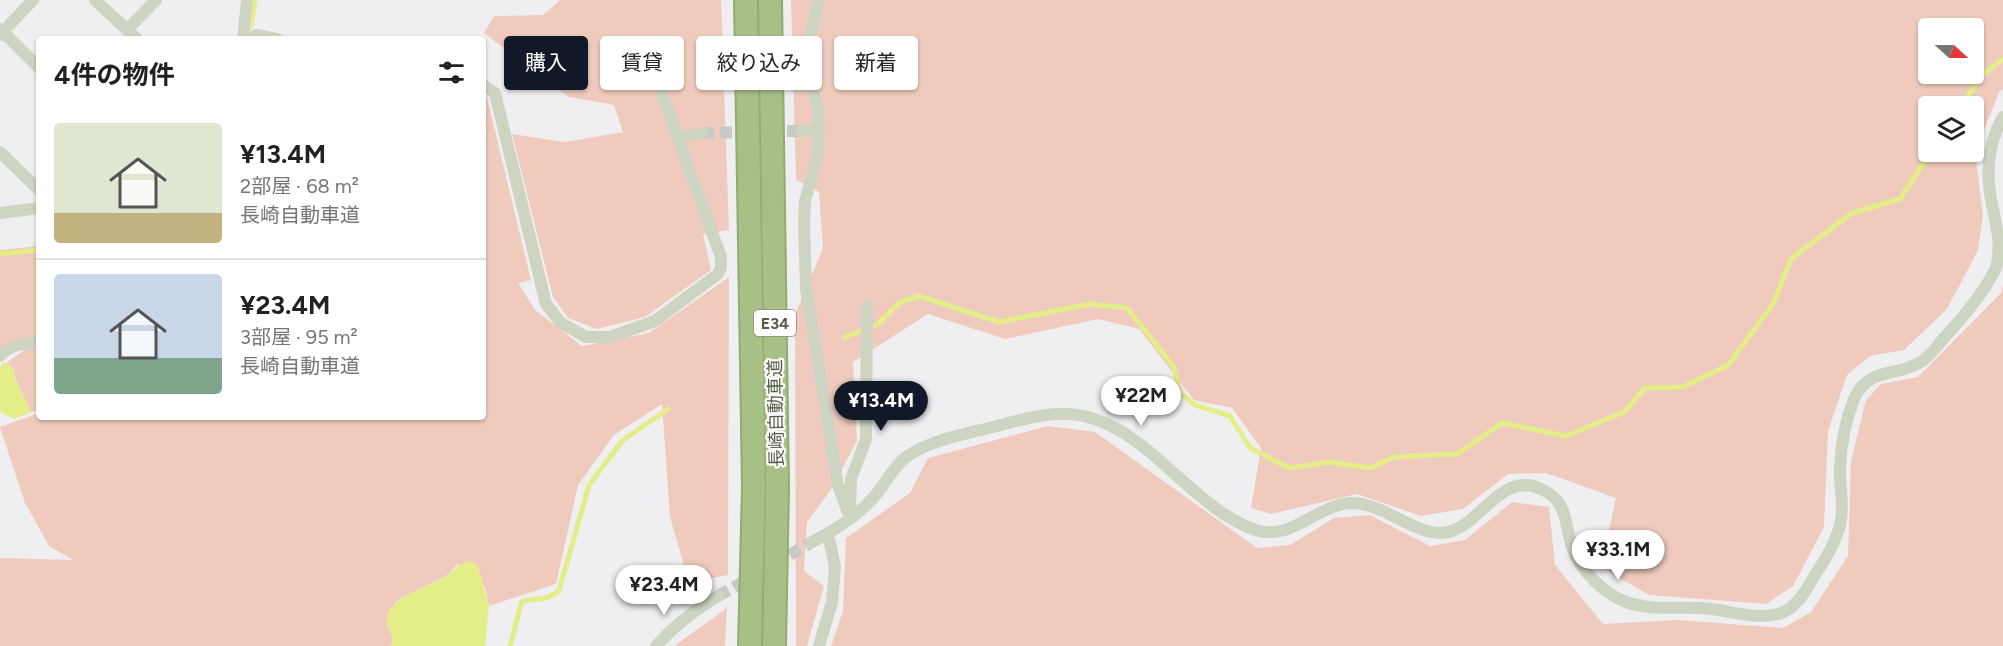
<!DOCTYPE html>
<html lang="ja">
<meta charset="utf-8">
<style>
:root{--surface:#fff;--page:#f2f2f2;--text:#222;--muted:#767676;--line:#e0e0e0;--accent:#111827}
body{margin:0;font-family:Figtree,"Noto Sans JP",sans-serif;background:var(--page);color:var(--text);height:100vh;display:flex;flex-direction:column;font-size:22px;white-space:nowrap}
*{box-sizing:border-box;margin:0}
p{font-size:20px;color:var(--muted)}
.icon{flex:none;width:33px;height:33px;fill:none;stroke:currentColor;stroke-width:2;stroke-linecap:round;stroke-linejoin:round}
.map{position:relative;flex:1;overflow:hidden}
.side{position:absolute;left:36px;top:36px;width:450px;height:384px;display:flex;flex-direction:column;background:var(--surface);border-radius:6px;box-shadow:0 2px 4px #0004}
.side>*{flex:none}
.top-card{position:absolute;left:504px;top:36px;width:570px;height:54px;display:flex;gap:12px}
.needle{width:39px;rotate:111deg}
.controls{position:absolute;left:1918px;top:18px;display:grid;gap:12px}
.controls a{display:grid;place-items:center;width:66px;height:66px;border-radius:6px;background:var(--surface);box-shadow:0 2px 4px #0004;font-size:30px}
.price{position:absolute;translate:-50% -51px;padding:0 14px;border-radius:21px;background:#fff;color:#222;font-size:20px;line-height:39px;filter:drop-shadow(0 2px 3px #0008)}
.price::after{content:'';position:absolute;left:50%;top:36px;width:18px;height:14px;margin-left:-9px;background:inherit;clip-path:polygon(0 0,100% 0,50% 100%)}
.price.active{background:var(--accent);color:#fff}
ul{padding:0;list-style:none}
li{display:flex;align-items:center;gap:18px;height:150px;padding:0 18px}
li+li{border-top:2px solid var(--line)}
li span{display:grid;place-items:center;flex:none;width:168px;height:120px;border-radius:6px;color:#555}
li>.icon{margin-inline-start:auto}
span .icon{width:72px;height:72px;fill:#fffc;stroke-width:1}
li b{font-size:26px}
h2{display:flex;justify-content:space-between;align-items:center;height:72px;padding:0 18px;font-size:26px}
.tag{padding:0 21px;border-radius:6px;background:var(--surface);box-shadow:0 2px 4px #0004;font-size:21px;line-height:54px}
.tag.active{background:var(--accent);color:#fff}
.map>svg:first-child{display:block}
.green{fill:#f0cbbd;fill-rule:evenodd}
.water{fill:#e3ee89}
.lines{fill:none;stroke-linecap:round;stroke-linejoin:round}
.stream{stroke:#e3ee89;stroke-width:5}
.minor-tunnel{stroke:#c8cac7;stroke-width:12;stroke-dasharray:12 6;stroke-linecap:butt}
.motorway-casing{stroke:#93ab71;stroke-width:26}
.minor{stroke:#ced4c2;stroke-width:12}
.motorway{stroke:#a8bf86;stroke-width:22}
.labels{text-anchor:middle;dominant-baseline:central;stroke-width:4.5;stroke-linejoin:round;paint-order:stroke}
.shield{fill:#fff;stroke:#888e7e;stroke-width:1.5}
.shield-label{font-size:16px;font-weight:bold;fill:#555d47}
.street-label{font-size:18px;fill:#555d47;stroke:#fff}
</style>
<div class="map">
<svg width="2003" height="646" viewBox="0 0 2003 646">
<rect width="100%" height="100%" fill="#efeff2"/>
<!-- green -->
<path class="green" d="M 560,0 L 721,0 L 729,230 L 703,234 L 711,270 L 645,317 L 597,329 L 568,318 L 553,297 L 512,134 L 565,142 L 623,132 L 614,105 L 569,97 L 484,33 L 494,16 L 543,15 Z
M 791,0 L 2003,0 L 2003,89 L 1999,92 L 1975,153 L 1983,215 L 1978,250 L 1947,309 L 1904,350 L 1870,356 L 1847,375 L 1828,431 L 1824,527 L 1793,586 L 1766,604 L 1649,595 L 1601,567 L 1616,498 L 1546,473 L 1508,474 L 1463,509 L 1421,516 L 1357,494 L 1271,514 L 1251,508 L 1261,448 L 1232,408 L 1194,400 L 1139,329 L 1098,319 L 1005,339 L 928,314 L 853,362 L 857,441 L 830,491 L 807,522 L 804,571 L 824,586 L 807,646 L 796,646 L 795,315 L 823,248 L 819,192 L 796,180 ZM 1929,28 L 1974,28 L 1974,74 L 1929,74 ZM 1929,106 L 1974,106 L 1974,152 L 1929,152 Z
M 483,96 L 487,97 L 531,280 L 518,283 L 535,310 L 582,346 L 649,333 L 729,277 L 728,575 L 702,580 L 685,569 L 670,517 L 662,404 L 614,435 L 578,485 L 556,584 L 489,606 L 485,587 L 458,564 L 446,576 L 397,601 L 391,609 L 387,621 L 393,639 L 390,646 L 0,646 L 0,558 L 73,560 L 49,546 L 25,503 L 0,427 L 39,413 L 39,417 L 483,417 Z
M 39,246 L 39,338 L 0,348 L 0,250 Z
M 2003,285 L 2003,646 L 831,646 L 843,611 L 846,538 L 910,493 L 928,458 L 1048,426 L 1095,432 L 1257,548 L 1290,545 L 1334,518 L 1370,515 L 1430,546 L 1465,540 L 1512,502 L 1549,507 L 1555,565 L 1603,624 L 1678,620 L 1783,628 L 1811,612 L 1848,556 L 1851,461 L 1866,400 L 1881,384 L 1918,377 L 2001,293 Z
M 39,340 L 39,410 L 31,412 L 15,378 L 14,369 L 6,363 Z
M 727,608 L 725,646 L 674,646 Z"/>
<!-- water -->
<path class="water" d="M 3,363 L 6,363 L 14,369 L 15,379 L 31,412 L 14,419 L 0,412 L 0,367 Z
M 470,561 L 478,566 L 489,606 L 485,646 L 390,646 L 393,639 C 391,634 387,627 387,621 C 386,598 426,588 443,578 C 454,571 456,565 470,561 Z"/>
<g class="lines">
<!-- stream -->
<path class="stream" d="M 251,27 L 255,0
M 1961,106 L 1982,75 L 2003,59
M 0,254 L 39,250
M 845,337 L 878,324 L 900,302 L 919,296 L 999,322 L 1090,304 L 1127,308 L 1174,367 L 1179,392 L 1195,405 L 1230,416 L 1250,448 L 1289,468 L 1330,462 L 1370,468 L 1395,457 L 1457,454 L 1502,423 L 1566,436 L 1624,412 L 1645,388 L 1683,387 L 1728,365 L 1773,304 L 1791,259 L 1852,213 L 1900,199 L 1931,152
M 510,646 L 522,601 L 547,598 L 559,591 L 589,485 L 622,441 L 668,409"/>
<!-- minor-tunnel -->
<path class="minor-tunnel" d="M 769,131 L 801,131
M 702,133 L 751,132
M 774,564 L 810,543
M 718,596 L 754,576"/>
<!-- motorway casing -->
<g class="motorway-casing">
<path id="motorway" d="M 746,0 L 754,487 L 750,646
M 770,0 L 777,487 L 774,646"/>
</g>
<!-- minor -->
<path class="minor" d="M 95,0 L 137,39
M 819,0 L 810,36 L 809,69 L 818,108 L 819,130 L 817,158 L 805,201 L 804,224 L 806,289 L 838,485 L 850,518
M 0,29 L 39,68
M 127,30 L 156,0
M 0,35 L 33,0
M 243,39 L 247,0
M 251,39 L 256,35 L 277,39
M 483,85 L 495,93 L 546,304 L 561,323 L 586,337 L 610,337 L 655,321 L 718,274 L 721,267 L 721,257 L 678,138 L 702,133
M 662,94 L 678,138
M 801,131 L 819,130
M 0,152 L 39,190
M 0,213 L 39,208
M 0,356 C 10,344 25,343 39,343
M 850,508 L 851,479 L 866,439 L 867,307
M 810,543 C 832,532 856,517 873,498 C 885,485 892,468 906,457 C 932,439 967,434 997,426 C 1016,421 1036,415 1056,414 C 1138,408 1186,507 1256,530 C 1293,542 1317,503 1354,503 C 1387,504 1421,542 1452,531 C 1483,520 1503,471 1541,489 C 1569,501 1564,524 1572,547 C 1580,570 1603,593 1626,602 C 1654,612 1683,605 1712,609 C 1736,612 1768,623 1789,609 C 1801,600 1808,587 1815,575 C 1826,558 1838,539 1841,520 C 1844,502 1839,485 1840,467 C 1841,445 1846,419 1854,399 C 1869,364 1902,379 1926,358 C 1933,352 1938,345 1944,338 C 1963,317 1983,294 1996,268 C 2003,241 1994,220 1990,193 C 1986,166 1990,140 2003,117
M 656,646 C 675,625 694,610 718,596
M 819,646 L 832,602 L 835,567 L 828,534"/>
<!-- motorway -->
<use href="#motorway" class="motorway"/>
</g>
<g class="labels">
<!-- shield labels -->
<rect class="shield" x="754" y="310" width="42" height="26" rx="4.5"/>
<g class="shield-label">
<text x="775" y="323">E34</text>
</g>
<!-- street labels -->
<g class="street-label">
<text transform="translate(776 413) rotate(-91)">長崎自動車道</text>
</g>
</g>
</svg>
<div class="controls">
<a><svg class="needle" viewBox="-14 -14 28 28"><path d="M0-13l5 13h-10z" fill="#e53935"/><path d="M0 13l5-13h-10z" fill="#767676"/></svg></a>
<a><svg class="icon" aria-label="layers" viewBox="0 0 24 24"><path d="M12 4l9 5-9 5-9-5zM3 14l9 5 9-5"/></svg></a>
</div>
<b class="price" style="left:1141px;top:427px">¥22M</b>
<b class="price active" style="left:881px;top:432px">¥13.4M</b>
<b class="price" style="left:1618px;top:581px">¥33.1M</b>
<b class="price" style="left:664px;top:616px">¥23.4M</b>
<div class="top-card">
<a class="tag active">購入</a>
<a class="tag">賃貸</a>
<a class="tag">絞り込み</a>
<a class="tag">新着</a>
</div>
<section class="side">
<h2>4件の物件<svg class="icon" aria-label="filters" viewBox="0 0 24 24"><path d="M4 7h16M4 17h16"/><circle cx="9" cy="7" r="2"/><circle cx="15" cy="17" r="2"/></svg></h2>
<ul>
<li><span style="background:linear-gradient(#dfe7d0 75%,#c2b280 0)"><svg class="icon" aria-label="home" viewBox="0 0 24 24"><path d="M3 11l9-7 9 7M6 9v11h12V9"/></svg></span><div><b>¥13.4M</b><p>2部屋 · 68 m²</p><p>長崎自動車道</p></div></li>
<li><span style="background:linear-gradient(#c9d6e8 70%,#7fa58c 0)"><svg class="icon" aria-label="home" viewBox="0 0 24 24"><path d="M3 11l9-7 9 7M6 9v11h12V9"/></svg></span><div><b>¥23.4M</b><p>3部屋 · 95 m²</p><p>長崎自動車道</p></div></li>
</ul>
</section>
</div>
